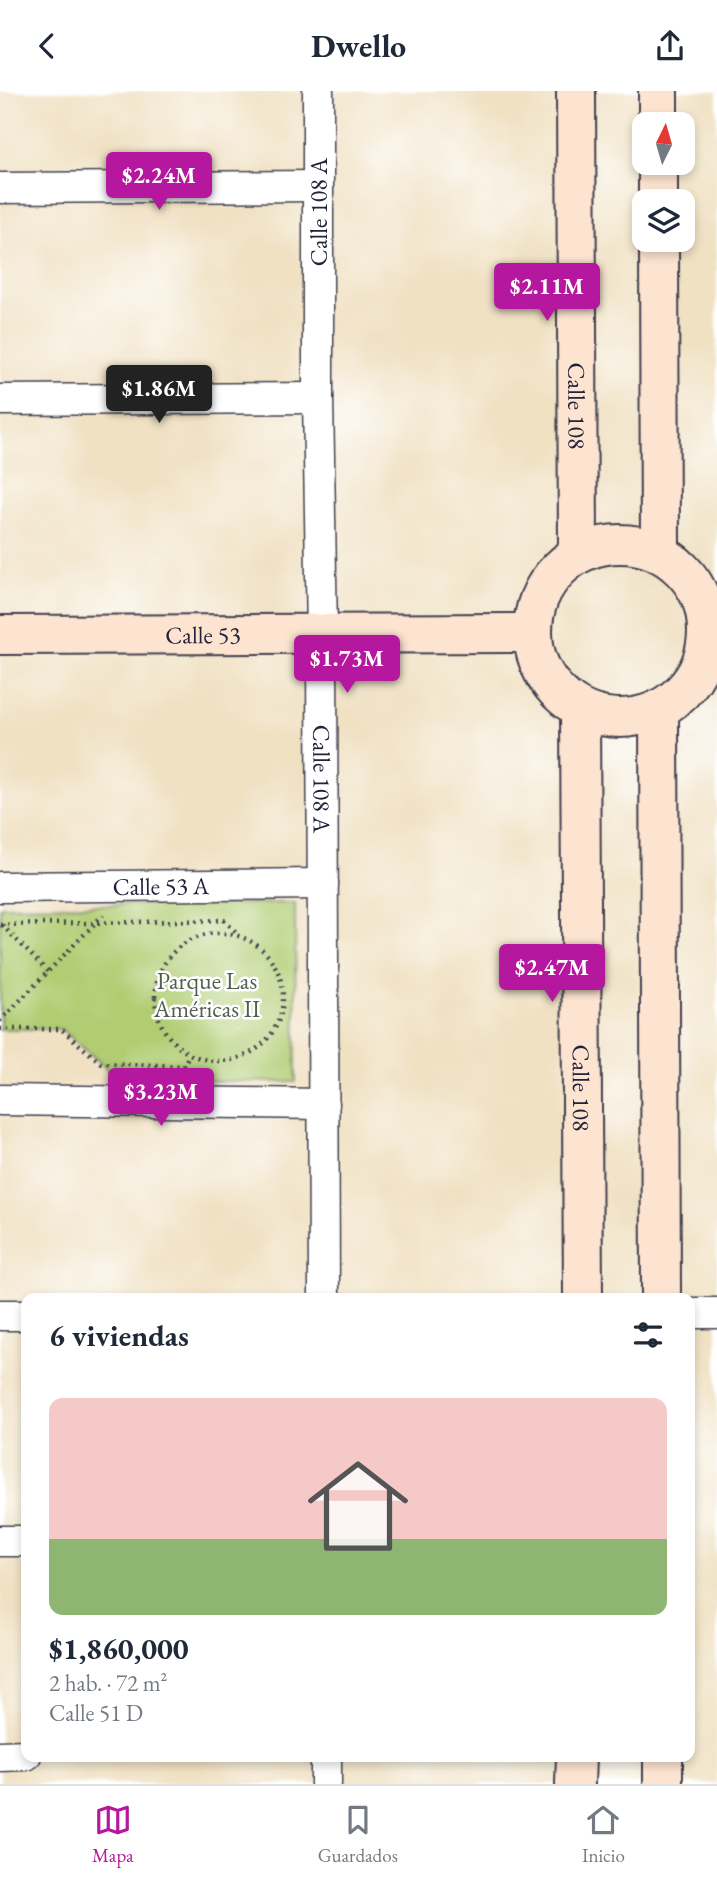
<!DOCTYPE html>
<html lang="es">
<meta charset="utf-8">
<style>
:root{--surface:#fff;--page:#f2f2f3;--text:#1f2937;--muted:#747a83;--line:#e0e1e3;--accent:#b5179e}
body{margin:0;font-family:"EB Garamond",serif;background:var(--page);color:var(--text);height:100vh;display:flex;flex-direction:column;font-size:26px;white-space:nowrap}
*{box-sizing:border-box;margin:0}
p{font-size:23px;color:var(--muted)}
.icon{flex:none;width:38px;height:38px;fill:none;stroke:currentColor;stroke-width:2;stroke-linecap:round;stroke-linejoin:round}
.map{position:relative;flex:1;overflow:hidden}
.panel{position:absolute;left:21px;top:1202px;width:674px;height:469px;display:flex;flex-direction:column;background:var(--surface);border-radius:14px;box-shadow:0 4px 10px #0003}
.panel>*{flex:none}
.needle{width:46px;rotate:5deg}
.tools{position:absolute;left:632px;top:21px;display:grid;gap:14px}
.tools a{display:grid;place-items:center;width:63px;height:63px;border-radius:14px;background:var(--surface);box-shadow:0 4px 10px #0003;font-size:35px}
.price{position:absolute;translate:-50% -60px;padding:0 16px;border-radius:7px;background:var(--accent);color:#fff;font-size:23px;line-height:46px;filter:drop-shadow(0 2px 4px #0008)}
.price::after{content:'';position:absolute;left:50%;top:42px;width:21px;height:16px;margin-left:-10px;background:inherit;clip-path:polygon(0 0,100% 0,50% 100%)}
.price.on{background:#222;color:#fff}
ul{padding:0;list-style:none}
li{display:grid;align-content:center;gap:14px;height:371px;padding:0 28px}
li+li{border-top:2px solid var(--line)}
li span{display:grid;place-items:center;height:217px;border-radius:14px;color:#555}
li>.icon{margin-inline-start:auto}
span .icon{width:126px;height:126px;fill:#fffc;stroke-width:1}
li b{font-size:30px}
h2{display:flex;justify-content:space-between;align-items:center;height:84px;padding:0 28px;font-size:30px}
header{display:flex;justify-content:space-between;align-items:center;height:91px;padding:0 28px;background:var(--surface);font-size:32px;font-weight:700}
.menu{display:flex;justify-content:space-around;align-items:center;height:98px;border-top:2px solid var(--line);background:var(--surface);font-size:19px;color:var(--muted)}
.menu a{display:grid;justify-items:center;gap:4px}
.menu .on{color:var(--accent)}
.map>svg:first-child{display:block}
.green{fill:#b1cd73;stroke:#6a7857;stroke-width:2}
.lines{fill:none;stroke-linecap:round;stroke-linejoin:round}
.minor-casing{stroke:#413f4f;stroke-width:33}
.secondary-casing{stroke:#413f4f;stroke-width:42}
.path{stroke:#413f4f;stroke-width:4.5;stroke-dasharray:2 5;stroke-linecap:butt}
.minor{stroke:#fff;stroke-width:30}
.secondary{stroke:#fde4d1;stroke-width:38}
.labels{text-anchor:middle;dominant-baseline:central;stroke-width:5;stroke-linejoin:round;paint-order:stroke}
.street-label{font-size:24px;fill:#22223b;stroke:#fff}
.park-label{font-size:24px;fill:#545e4f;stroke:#fff}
</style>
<header><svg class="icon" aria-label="back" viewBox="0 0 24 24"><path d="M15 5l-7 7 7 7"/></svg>Dwello<svg class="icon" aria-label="share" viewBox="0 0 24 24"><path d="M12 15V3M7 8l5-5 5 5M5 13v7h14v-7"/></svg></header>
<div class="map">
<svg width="717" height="1693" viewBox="0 0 717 1693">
<rect width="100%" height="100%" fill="#fff"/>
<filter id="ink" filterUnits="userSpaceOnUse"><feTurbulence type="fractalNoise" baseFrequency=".0143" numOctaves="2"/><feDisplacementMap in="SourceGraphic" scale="14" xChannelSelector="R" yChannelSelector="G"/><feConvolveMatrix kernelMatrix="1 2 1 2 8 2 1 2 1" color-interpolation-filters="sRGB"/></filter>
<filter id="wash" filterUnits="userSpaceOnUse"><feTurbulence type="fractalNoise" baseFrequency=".00686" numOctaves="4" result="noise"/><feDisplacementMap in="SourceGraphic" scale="28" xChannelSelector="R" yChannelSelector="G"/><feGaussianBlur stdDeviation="1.57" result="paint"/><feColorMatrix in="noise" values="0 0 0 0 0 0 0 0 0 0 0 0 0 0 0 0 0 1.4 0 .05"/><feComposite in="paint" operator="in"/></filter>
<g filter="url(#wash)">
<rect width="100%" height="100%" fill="#f0e1c3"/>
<!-- green -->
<path class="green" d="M 295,812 L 296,991 L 115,989 L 101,972 L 61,938 L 0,938 L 0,815 Z"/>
</g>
<g filter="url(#ink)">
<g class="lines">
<!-- minor casing -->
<g class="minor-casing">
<g id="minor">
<path id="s1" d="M 318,0 L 318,307 L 322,543 L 324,1208"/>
<path d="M 0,97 L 317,95"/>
<path d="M 0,309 L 318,307"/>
<path id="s2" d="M 0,796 L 323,793"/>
<path d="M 0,1009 L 324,1013"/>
<path d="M 690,1222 L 717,1222"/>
<path d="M 0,1224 L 26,1224"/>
<path d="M 0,1450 L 26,1450"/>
<path d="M 0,1665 L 26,1664"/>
<path d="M 326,1666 L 326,1693"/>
</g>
</g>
<!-- secondary casing -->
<g class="secondary-casing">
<g id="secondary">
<path id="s3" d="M 576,0 L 578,463"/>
<path d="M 658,0 L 658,33"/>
<path d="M 658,72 L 658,110"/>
<path d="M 659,149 L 660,462"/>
<circle cx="620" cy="540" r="87"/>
<path id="s4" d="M 0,544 L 532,542"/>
<path id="s5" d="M 580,619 L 583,1208"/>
<path d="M 659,619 L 661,1208"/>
<path d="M 663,1666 L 663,1693"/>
<path d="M 575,1693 L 576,1666"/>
</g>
</g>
<!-- path -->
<path class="path" d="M 0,834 L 224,829 L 238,843
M 2,834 L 48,881
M155 906a64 64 0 1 1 128 0a64 64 0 1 1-128 0Z
M 0,930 L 103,824
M 0,938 L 61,938 L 101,972 L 184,975 L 189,963"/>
<!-- minor -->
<use href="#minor" class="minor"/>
<!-- secondary -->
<use href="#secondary" class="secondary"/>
</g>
</g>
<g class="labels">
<!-- street labels -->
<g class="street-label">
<text transform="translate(318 121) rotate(-90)">Calle 108 A</text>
<text stroke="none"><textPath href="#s3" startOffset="315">Calle 108</textPath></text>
<text stroke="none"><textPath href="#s4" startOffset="203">Calle 53</textPath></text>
<text stroke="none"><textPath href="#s1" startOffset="688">Calle 108 A</textPath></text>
<text stroke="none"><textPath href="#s2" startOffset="161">Calle 53 A</textPath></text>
<text stroke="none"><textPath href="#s5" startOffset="378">Calle 108</textPath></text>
</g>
<!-- park labels -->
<g class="park-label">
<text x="207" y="889">Parque Las<tspan x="207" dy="28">Américas II</tspan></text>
</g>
</g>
</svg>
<div class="tools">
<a><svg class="needle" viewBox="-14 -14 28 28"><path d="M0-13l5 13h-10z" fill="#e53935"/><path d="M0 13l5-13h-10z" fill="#747a83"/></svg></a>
<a><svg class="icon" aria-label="layers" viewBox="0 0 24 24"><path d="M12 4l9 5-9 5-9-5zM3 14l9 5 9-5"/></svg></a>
</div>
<b class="price" style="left:159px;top:121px">$2.24M</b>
<b class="price" style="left:547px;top:232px">$2.11M</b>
<b class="price on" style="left:159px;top:334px">$1.86M</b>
<b class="price" style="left:347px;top:604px">$1.73M</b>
<b class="price" style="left:552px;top:913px">$2.47M</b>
<b class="price" style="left:161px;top:1037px">$3.23M</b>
<section class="panel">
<h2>6 viviendas<svg class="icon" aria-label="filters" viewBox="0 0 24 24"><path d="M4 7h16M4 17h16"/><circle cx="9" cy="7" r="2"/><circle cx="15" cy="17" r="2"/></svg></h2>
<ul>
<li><span style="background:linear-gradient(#f6c9c9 65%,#8fb573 0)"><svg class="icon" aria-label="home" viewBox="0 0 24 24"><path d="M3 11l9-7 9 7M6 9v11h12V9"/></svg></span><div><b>$1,860,000</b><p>2 hab. · 72 m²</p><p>Calle 51 D</p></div></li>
</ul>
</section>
</div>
<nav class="menu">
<a class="on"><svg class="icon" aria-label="map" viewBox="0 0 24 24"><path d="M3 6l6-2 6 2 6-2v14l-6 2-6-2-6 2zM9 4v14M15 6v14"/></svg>Mapa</a>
<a><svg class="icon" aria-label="saved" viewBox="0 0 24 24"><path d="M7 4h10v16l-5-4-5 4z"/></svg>Guardados</a>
<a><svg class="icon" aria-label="home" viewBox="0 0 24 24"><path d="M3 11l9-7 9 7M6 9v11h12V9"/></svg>Inicio</a>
</nav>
